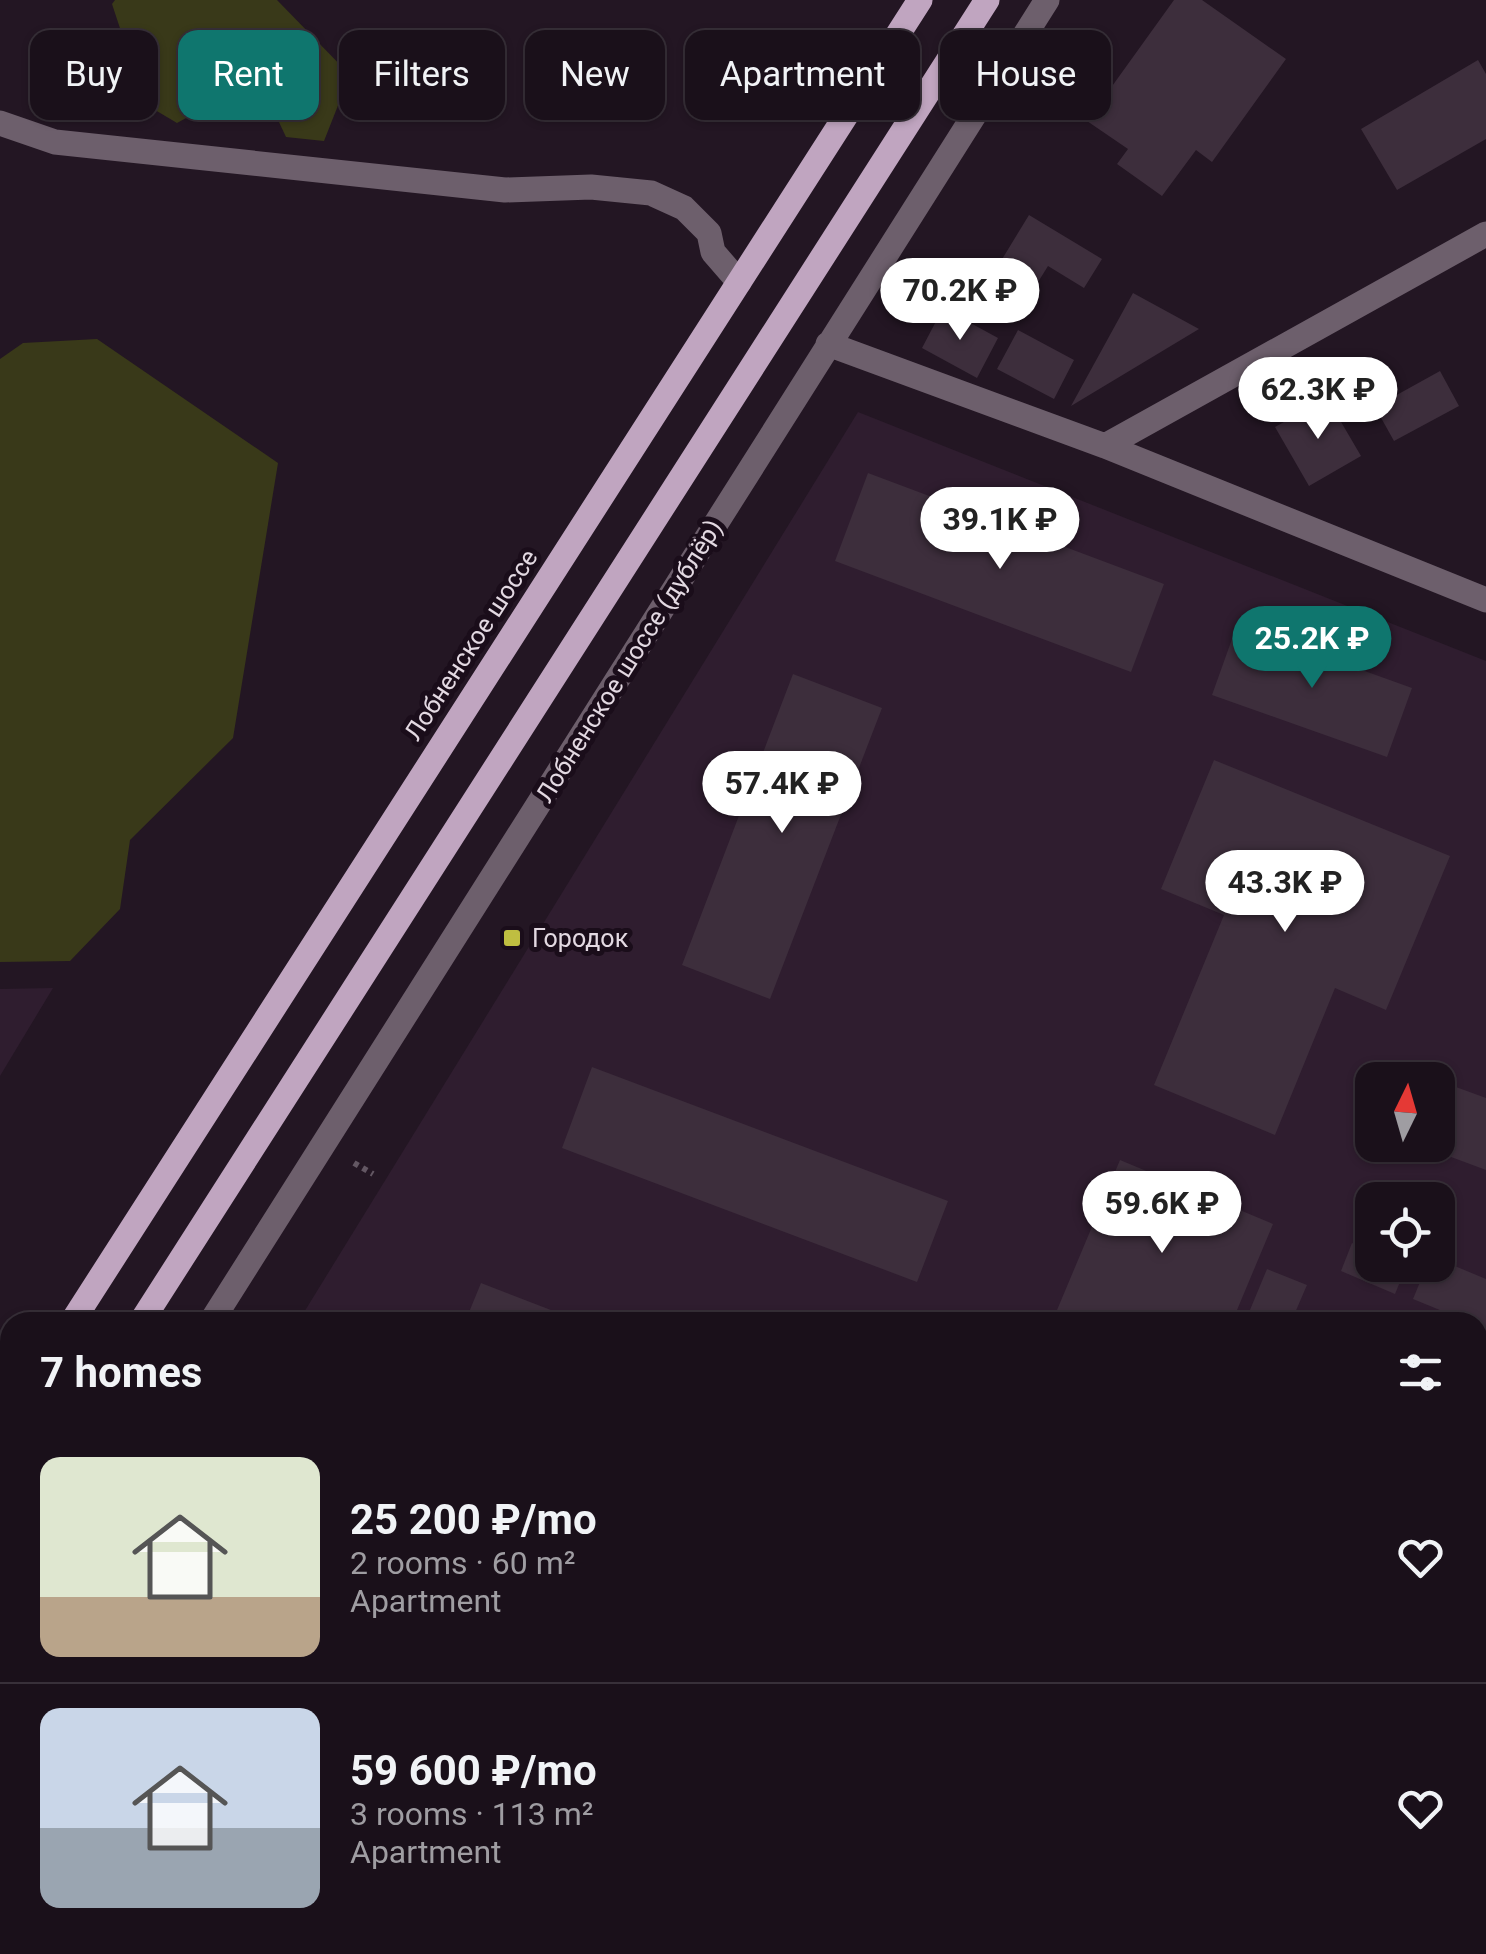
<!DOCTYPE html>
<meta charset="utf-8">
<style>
:root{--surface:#1a101a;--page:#231923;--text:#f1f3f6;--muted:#9f9da2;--line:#383039;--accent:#0f766e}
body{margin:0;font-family:Roboto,sans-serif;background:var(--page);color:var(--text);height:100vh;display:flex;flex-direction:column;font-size:38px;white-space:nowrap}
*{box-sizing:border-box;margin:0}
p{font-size:32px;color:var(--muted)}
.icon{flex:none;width:55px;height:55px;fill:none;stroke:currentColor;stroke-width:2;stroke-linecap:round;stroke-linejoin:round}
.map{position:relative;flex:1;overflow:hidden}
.side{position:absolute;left:0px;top:1312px;width:1488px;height:642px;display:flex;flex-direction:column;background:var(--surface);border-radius:30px 30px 0 0;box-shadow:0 2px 8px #0004,0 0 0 2px var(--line)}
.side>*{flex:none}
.top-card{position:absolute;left:30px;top:30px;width:1428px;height:90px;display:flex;gap:20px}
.needle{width:65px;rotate:5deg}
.tools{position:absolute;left:1355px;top:1062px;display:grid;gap:20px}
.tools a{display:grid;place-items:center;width:100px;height:100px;border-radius:20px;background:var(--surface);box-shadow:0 2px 8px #0004,0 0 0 2px var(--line);font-size:50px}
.price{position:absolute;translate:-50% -85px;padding:0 22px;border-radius:35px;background:#fff;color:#222;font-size:32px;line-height:65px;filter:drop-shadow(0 2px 5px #0008)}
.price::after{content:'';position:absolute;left:50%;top:60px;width:30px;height:22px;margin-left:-15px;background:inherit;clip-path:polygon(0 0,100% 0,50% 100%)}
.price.current{background:var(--accent);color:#fff}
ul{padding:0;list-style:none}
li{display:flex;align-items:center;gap:30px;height:250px;padding:0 40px}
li+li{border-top:2px solid var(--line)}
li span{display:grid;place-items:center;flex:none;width:280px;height:200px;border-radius:20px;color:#555}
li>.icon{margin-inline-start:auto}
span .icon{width:120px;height:120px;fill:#fffc;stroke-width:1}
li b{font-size:42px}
h2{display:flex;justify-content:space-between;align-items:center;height:120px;padding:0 40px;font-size:42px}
.tag{padding:0 35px;border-radius:20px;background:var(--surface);box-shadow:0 2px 8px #0004,0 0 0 2px var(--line);font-size:35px;line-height:90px}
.tag.current{background:var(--accent);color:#fff}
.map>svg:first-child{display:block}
.built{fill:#2f1d2f;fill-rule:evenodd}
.green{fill:#393919}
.building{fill:#3d2e3c}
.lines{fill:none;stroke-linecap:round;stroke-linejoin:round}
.path{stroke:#635763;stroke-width:6;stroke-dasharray:5 5;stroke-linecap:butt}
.minor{stroke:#6d5f6c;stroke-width:25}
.major{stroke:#c0a5c0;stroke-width:25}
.poi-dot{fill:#bfbe41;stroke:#1a0d1a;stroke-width:4}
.labels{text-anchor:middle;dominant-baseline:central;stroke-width:10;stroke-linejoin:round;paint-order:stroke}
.street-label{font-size:25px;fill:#e3d9e2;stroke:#1a0d1a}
.poi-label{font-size:25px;fill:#e3d9e2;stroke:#1a0d1a;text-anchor:start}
</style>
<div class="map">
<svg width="1486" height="1954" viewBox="0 0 1486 1954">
<rect width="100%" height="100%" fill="#231623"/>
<!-- built -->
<path class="built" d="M 858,412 L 1486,661 L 1486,1954 L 0,1954 L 0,1839 L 10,1822 L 10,1945 L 1478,1945 L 1478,1322 L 298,1322 ZM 1372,1080 L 1438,1080 L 1438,1145 L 1372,1145 ZM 1372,1200 L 1438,1200 L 1438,1265 L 1372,1265 Z
M 53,988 L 0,1076 L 0,989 Z"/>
<!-- green -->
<path class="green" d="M 115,0 L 277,0 L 350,75 L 324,141 L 286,137 L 271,105 L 241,88 L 177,123 L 145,104 L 112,4 Z
M 97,339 L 278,463 L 233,738 L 130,840 L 120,909 L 70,961 L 0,962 L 0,359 L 23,343 Z
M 366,1945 L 704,1945 L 700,1954 L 359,1954 Z"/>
<!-- building -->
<path class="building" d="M 1174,0 L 1202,0 L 1286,59 L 1212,162 L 1196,150 L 1162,196 L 1117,164 L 1128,149 L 1087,121 Z
M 1478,60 L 1486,74 L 1486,139 L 1397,190 L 1361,129 Z
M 1029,215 L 1102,259 L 1084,288 L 1048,266 L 1015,319 L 979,297 Z
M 1133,293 L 1199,329 L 1071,406 Z
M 943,308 L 998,338 L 977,378 L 922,348 Z
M 1018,330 L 1074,360 L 1054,399 L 997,369 Z
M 1440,371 L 1459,406 L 1394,441 L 1375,407 Z
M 1327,398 L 1361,456 L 1309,486 L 1275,427 Z
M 868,473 L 1164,584 L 1131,672 L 835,561 Z
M 1237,625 L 1412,688 L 1387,757 L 1212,695 Z
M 793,674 L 882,708 L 770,999 L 682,965 Z
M 1214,760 L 1450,856 L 1386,1010 L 1335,988 L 1275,1135 L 1154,1085 L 1224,915 L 1161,889 Z
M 592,1067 L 948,1201 L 917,1282 L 562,1148 Z
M 1445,1083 L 1486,1098 L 1486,1170 L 1419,1145 L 1438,1145 L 1438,1103 Z
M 1120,1160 L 1273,1224 L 1232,1322 L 1052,1322 Z
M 1352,1243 L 1372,1251 L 1372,1265 L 1407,1265 L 1395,1294 L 1341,1271 Z
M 1438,1259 L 1486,1279 L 1486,1329 L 1478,1326 L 1478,1322 L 1469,1322 L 1413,1299 L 1427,1265 L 1438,1265 Z
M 1267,1269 L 1307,1285 L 1291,1322 L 1245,1322 Z
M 481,1283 L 582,1322 L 465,1322 Z
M 1478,1351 L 1486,1355 L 1486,1392 L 1478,1413 Z
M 1190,1945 L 1380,1945 L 1376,1954 L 1187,1954 Z"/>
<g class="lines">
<!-- path -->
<path class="path" d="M 354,1163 L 373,1174"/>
<!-- minor -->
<path class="minor" d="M 0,123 L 55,142 L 505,190 L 591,187 L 651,193 L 684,208 L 709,233 L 713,252 L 739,282
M 828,344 L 1105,446 L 1486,600
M 1105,446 L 1486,234
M 211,1322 L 1047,0
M 0,1652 L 10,1637
M 1478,1802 L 1486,1779
M 1478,1916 L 1486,1919"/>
<!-- major -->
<path class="major" d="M 72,1322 L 920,0
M 141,1322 L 987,0
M 0,1435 L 10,1420
M 0,1545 L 10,1529"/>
</g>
<!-- markers -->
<rect class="poi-dot" x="502" y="928" width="20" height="20" rx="5"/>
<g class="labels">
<!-- street labels -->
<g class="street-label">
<text transform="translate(471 645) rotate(-57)">Лобненское шоссе</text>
<text transform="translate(629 661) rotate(-58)">Лобненское шоссе (дублёр)</text>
</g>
<!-- poi labels -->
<g class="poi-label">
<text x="532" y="938">Городок</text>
</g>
</g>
</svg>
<div class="tools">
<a><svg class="needle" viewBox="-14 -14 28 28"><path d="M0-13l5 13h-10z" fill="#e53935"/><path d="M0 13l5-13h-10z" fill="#9f9da2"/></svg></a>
<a><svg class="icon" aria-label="locate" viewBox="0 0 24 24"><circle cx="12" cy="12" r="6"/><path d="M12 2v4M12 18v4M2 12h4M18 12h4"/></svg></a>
</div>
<b class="price" style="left:960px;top:343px">70.2K ₽</b>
<b class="price" style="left:1318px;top:442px">62.3K ₽</b>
<b class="price" style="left:1000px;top:572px">39.1K ₽</b>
<b class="price current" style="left:1312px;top:691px">25.2K ₽</b>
<b class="price" style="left:782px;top:836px">57.4K ₽</b>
<b class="price" style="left:1285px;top:935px">43.3K ₽</b>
<b class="price" style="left:1162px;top:1256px">59.6K ₽</b>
<div class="top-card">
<a class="tag">Buy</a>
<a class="tag current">Rent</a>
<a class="tag">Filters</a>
<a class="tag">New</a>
<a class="tag">Apartment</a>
<a class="tag">House</a>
</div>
<section class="side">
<h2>7 homes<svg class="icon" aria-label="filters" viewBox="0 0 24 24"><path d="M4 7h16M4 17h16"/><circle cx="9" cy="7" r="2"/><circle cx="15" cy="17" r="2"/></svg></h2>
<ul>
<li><span style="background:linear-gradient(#dfe7d0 70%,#b9a48a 0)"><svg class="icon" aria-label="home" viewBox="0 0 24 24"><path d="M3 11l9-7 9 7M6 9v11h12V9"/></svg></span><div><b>25 200 ₽/mo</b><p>2 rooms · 60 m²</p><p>Apartment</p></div><svg class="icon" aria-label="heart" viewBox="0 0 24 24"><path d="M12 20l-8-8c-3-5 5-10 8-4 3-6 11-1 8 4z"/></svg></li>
<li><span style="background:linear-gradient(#c9d6e8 60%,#9aa5b1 0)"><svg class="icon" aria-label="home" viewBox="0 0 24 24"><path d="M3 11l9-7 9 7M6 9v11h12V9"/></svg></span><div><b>59 600 ₽/mo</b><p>3 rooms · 113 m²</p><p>Apartment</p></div><svg class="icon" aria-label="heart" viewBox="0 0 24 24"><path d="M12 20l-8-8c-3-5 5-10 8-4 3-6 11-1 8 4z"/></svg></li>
</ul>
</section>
</div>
